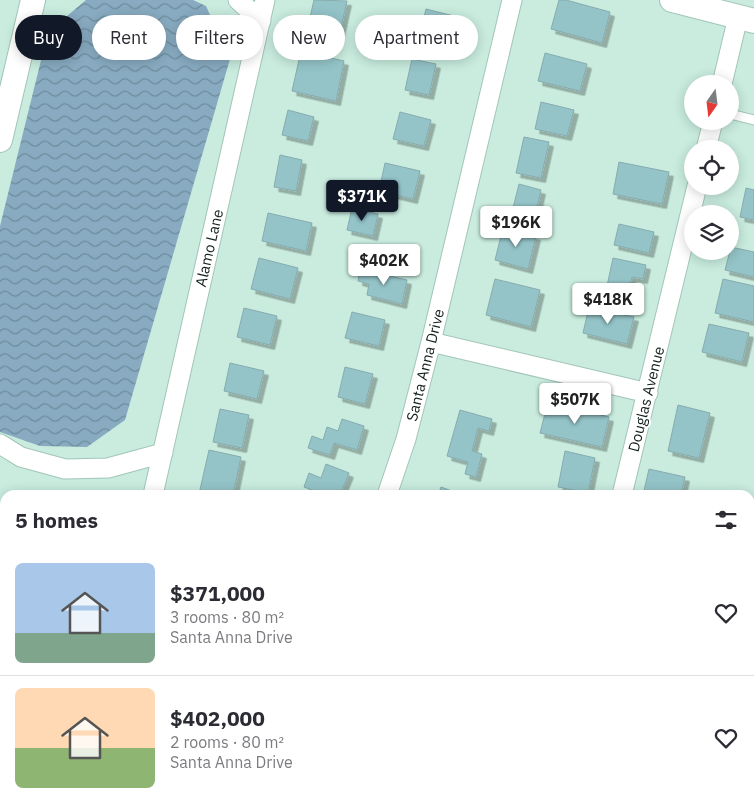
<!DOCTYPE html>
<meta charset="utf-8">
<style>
:root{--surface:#fff;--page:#f7f7f7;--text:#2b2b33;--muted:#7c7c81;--line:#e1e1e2;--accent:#111827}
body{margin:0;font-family:"IBM Plex Sans",sans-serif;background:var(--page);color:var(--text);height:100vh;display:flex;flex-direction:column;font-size:19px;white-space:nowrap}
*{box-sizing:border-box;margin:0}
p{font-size:16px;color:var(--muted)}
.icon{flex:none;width:28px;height:28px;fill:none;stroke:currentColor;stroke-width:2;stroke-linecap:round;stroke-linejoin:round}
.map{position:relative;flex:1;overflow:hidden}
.panel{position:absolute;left:0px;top:490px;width:755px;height:320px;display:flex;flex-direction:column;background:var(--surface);border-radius:15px 15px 0 0;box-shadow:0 2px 12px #0003}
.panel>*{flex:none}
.hud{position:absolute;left:15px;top:15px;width:500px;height:45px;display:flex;gap:10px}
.needle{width:32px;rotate:194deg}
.controls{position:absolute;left:684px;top:75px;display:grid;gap:10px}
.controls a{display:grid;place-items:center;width:55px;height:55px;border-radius:50%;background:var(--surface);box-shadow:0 2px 12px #0003;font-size:25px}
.price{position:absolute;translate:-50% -42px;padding:0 11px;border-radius:5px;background:#fff;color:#222;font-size:16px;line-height:32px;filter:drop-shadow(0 1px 2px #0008)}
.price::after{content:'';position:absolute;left:50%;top:30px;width:15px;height:11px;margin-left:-8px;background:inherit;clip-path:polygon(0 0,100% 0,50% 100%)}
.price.active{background:var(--accent);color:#fff}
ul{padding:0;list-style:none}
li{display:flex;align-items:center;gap:15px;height:125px;padding:0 15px}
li+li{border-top:1px solid var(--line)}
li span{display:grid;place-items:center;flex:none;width:140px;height:100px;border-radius:8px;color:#555}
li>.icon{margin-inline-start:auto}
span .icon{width:60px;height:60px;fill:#fffc;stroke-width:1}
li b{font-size:21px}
h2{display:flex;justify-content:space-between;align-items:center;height:60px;padding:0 15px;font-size:21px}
.chip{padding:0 18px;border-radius:22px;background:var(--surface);box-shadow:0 2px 12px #0003;font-size:18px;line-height:45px}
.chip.active{background:var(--accent);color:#fff}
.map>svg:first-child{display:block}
.water{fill:url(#water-waves)}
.building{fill:#94c4c8;stroke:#86abae;filter:url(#shadow)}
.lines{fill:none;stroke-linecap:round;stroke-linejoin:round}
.service-casing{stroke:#a2c5b8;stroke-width:11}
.minor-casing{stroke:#a2c5b8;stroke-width:21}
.tertiary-casing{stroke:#a2c5b8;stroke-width:26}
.path{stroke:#8ca89e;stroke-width:3;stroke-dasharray:4 4;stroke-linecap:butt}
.service{stroke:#fff;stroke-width:9}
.minor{stroke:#fff;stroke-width:19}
.tertiary{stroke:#fff;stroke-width:24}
.labels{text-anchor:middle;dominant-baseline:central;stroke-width:4;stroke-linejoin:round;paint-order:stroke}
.street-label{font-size:15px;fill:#121f1b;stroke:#fff}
</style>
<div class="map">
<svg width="754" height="810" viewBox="0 0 754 810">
<defs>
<pattern id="water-waves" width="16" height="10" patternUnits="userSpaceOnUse" patternTransform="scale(1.25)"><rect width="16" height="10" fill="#88abc1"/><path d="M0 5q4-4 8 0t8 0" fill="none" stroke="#6e8b9c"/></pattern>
<filter id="shadow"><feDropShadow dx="4.5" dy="4.5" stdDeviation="0" flood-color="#0004"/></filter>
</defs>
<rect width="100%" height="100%" fill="#c9ecdf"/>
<!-- water -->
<path class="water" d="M 86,0 L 193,0 L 206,6 L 230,59 L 125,420 L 87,447 L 40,446 L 0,432 L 0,226 L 48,32 Z"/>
<!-- building -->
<path class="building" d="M 314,0 L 347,1 L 340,32 L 308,26 Z
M 559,0 L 566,0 L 610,12 L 602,43 L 551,29 Z
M 426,9 L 462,18 L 455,47 L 419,38 Z
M 301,51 L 344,61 L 336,101 L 292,91 Z
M 545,53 L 587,64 L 580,91 L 538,81 Z
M 412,59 L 436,64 L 429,95 L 405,90 Z
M 541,102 L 574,110 L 567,136 L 535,129 Z
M 288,110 L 314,117 L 308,141 L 282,135 Z
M 400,112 L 431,120 L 424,146 L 393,139 Z
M 524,137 L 549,142 L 541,178 L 516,173 Z
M 280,155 L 302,160 L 296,191 L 274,187 Z
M 619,162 L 669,172 L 662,204 L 613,194 Z
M 385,163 L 420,171 L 413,199 L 379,191 Z
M 519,184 L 541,190 L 533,225 L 510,220 Z
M 746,188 L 754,190 L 754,220 L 740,217 Z
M 352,208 L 378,214 L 373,236 L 347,230 Z
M 268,213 L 312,223 L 306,251 L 262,241 Z
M 619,224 L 654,232 L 649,253 L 614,245 Z
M 503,228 L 536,236 L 528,269 L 495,260 Z
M 731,247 L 754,252 L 754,277 L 725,270 Z
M 259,258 L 298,268 L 290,299 L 251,289 Z
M 613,258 L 646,265 L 643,279 L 632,277 L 628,291 L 607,286 Z
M 360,269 L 407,280 L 402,304 L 367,295 L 369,284 L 358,281 Z
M 495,279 L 540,290 L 531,327 L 486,315 Z
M 723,279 L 754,286 L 754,322 L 715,313 Z
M 589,307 L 634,317 L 627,344 L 583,333 Z
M 244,308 L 277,316 L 270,345 L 237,337 Z
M 352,312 L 385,320 L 379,346 L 345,338 Z
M 709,324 L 749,333 L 742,362 L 702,352 Z
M 230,363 L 264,371 L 257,399 L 224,391 Z
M 345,367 L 373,374 L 365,404 L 338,397 Z
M 548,402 L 609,417 L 602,447 L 540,433 Z
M 678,405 L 710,413 L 699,458 L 668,451 Z
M 220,409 L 249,415 L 242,448 L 213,442 Z
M 460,410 L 492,419 L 489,431 L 478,428 L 472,451 L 482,454 L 476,477 L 465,474 L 468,462 L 447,456 Z
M 342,419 L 364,426 L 357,450 L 334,443 L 330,455 L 308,448 L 312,436 L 323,440 L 327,427 L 338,431 Z
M 209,450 L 241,457 L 233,495 L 199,494 Z
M 565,451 L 595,458 L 588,493 L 558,487 Z
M 326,464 L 349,473 L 340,495 L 324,495 L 304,487 L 309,473 L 321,478 Z
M 649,469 L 685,477 L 681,495 L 643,495 Z
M 441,487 L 463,495 L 438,495 Z
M 0,506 L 5,507 L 5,549 L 0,548 Z
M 754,657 L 754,691 L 750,689 L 750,668 Z
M 5,663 L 5,690 L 0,689 Z
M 754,722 L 754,751 L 750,749 L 750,730 Z
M 750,756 L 754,757 L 754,793 L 751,798 L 750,798 Z
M 3,782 L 5,783 L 5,805 L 44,805 L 41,810 L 2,810 L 3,808 L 0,806 L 0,788 Z
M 274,805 L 304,805 L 312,810 L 271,810 Z
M 407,805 L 443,805 L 440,810 L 404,810 Z
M 541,805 L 570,805 L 567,810 L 538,810 Z
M 710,805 L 743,805 L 746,807 L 745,810 L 708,810 Z"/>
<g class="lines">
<!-- service casing -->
<g class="service-casing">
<path id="service" d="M 730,114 L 754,120"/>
</g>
<!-- minor casing -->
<g class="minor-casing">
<path id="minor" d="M 238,0 L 261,21
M 722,84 L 738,17
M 706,149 L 713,121
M 431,342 L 648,393
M 0,444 L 21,457 L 65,469 L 108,468 L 163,453
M 153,495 L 265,0
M 387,495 L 406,439 L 431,342 L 512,0
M 622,495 L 697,186
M 0,735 L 5,736
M 144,805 L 152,810
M 210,810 L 213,805
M 487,810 L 490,805"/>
</g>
<!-- tertiary casing -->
<g class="tertiary-casing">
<path id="tertiary" d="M 672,0 L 754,21
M 0,140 L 33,0"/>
</g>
<!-- path -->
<path class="path" d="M 750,514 L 754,504
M 750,553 L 754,544
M 619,810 L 622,805
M 635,810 L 637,805"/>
<!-- service -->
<use href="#service" class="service"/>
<!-- minor -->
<use href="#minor" class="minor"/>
<!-- tertiary -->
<use href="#tertiary" class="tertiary"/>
</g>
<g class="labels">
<!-- street labels -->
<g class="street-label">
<text transform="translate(209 248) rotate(-77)">Alamo Lane</text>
<text transform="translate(425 365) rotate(-76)">Santa Anna Drive</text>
<text transform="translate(646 399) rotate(-76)">Douglas Avenue</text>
</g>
</g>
</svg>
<div class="controls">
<a><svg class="needle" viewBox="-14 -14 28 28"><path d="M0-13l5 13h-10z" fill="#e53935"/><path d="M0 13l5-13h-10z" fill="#7c7c81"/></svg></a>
<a><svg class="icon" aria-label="locate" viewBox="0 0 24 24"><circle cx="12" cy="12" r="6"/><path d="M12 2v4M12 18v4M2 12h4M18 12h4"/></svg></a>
<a><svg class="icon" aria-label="layers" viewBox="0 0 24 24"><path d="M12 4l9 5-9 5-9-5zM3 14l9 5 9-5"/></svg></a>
</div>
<b class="price active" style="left:362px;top:222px">$371K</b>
<b class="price" style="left:516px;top:248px">$196K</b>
<b class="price" style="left:384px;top:286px">$402K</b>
<b class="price" style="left:608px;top:325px">$418K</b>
<b class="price" style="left:575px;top:425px">$507K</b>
<div class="hud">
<a class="chip active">Buy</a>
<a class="chip">Rent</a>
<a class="chip">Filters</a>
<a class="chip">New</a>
<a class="chip">Apartment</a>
</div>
<section class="panel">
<h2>5 homes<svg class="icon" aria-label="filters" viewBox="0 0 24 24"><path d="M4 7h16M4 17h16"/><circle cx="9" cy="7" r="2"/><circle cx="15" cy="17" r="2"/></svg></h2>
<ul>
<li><span style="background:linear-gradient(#a9c7e8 70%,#7fa58c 0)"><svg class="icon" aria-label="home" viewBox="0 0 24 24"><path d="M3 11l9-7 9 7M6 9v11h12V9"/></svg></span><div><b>$371,000</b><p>3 rooms · 80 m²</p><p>Santa Anna Drive</p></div><svg class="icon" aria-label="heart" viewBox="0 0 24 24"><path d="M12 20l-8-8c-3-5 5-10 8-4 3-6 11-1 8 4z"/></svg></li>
<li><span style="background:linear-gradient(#ffd9b3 60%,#8fb573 0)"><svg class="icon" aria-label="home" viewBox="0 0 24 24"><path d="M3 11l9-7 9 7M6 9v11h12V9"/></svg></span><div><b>$402,000</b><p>2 rooms · 80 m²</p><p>Santa Anna Drive</p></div><svg class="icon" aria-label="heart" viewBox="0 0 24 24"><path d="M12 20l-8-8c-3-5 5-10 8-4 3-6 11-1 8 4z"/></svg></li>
</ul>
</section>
</div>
